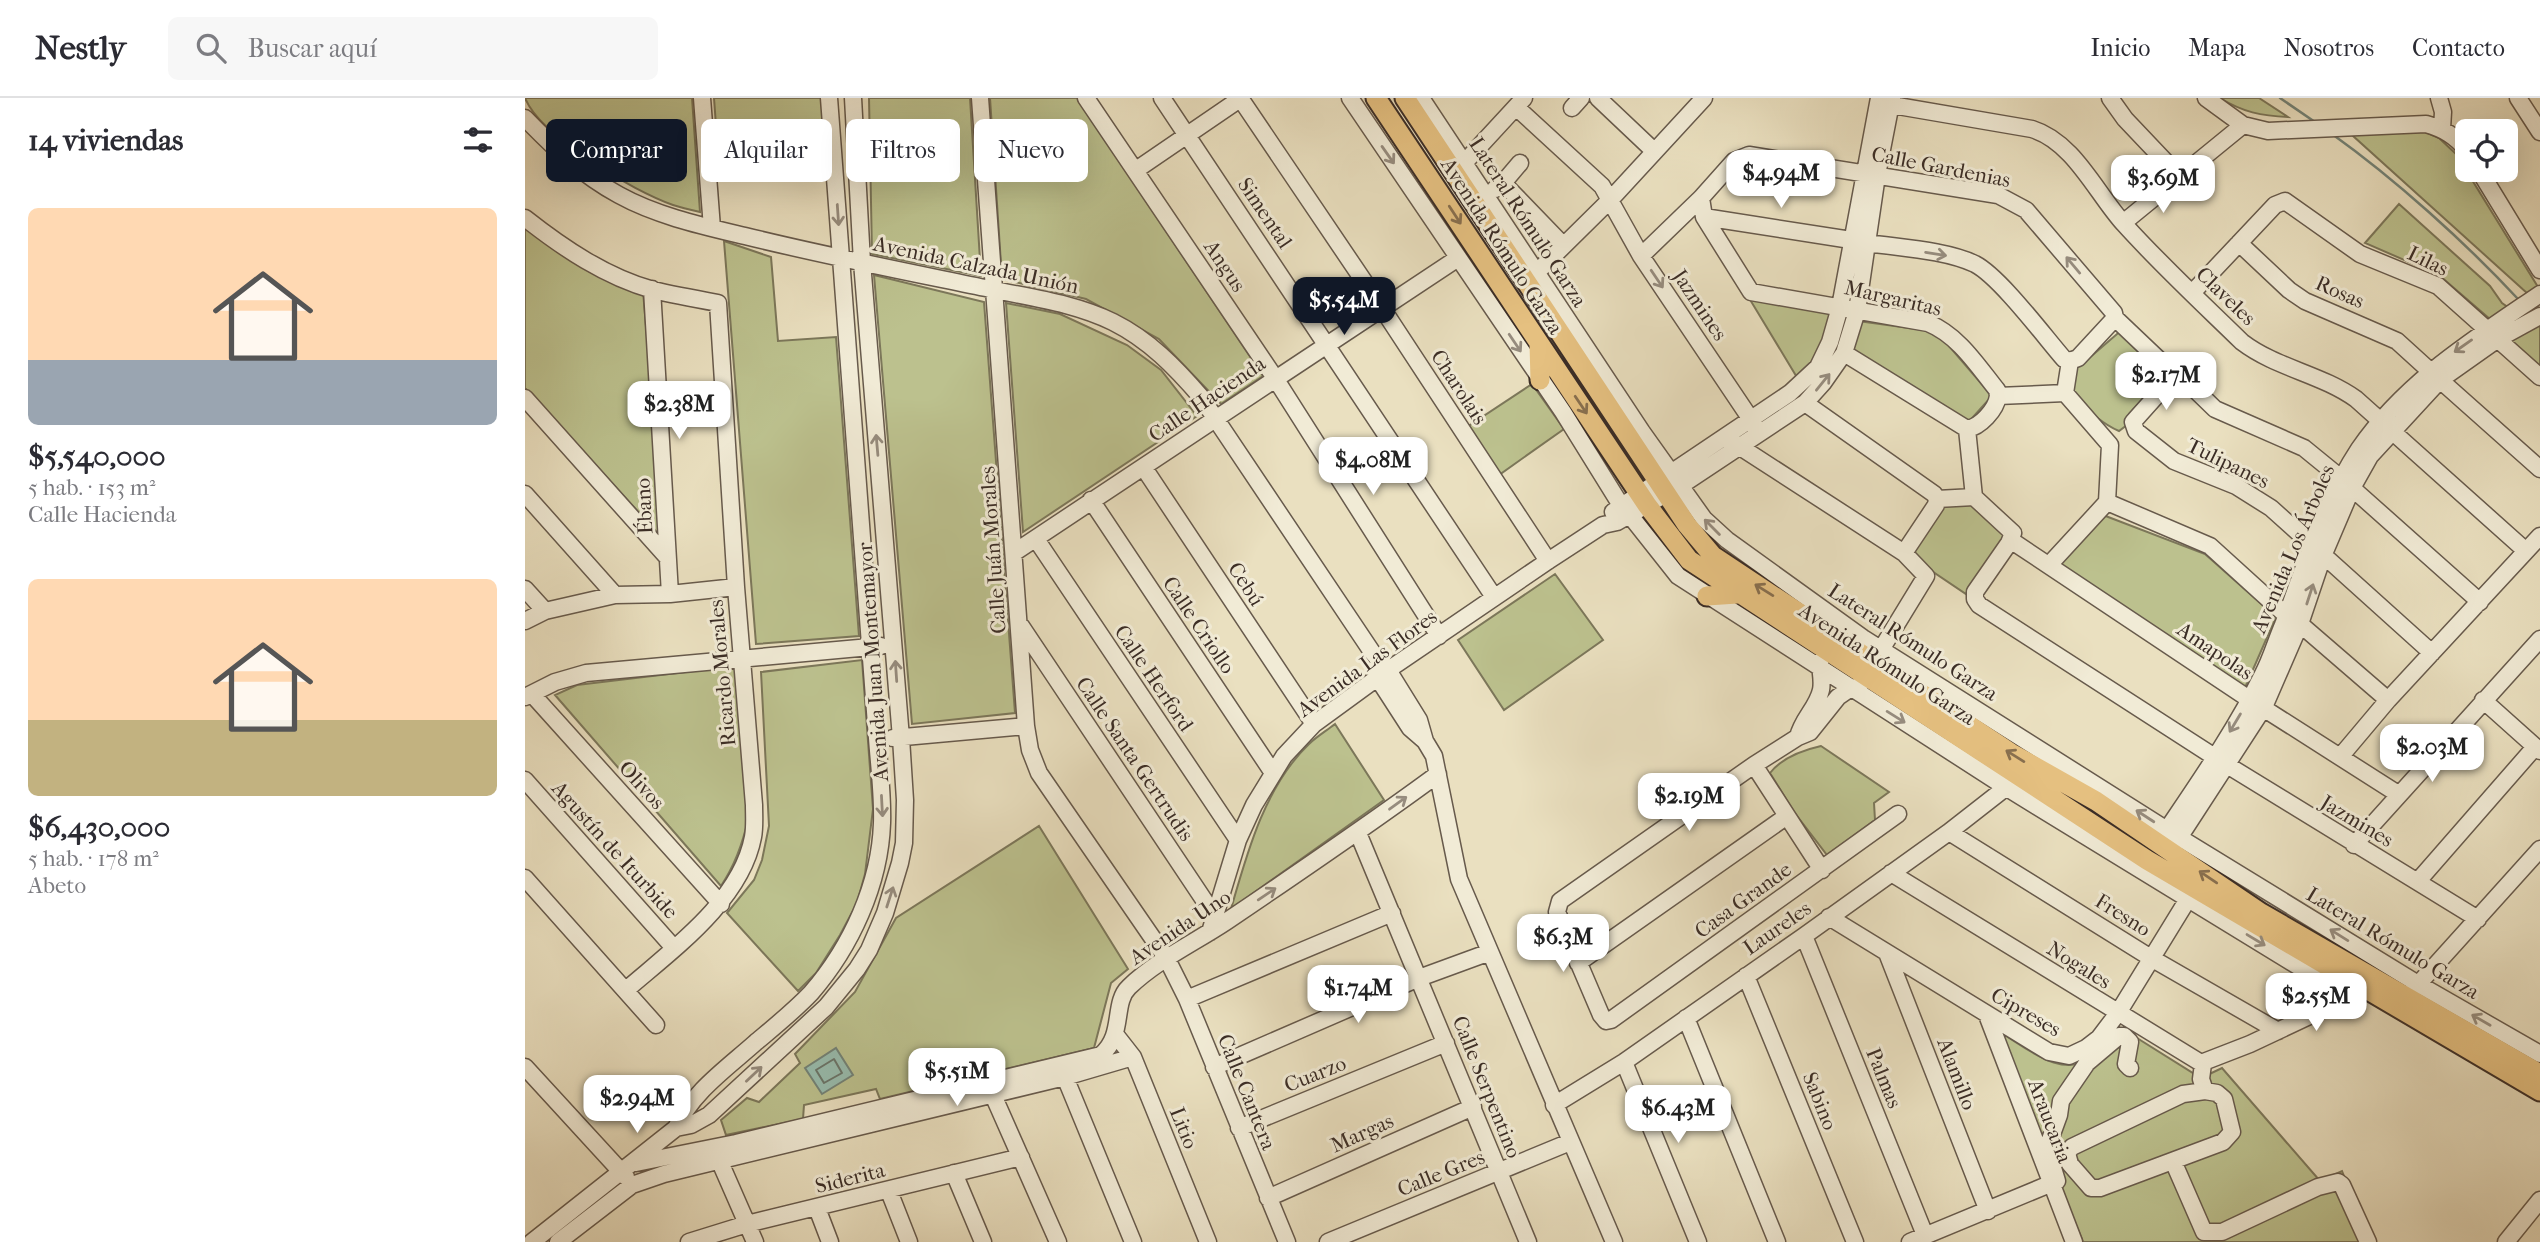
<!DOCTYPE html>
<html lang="es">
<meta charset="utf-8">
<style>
:root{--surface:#fff;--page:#f7f7f7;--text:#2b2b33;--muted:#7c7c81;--line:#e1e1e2;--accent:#111827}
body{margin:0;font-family:"IM FELL French Canon",serif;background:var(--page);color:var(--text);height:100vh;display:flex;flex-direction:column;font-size:26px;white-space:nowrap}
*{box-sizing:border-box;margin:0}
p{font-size:23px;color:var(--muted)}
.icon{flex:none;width:38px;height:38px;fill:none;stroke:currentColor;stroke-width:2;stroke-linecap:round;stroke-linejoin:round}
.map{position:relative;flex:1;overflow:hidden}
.panel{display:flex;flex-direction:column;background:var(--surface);width:525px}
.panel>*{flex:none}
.top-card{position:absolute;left:21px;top:21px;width:665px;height:63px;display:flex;gap:14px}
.tools{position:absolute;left:1930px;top:21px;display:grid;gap:14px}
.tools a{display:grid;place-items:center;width:63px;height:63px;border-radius:10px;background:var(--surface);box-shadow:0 7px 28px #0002;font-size:35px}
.price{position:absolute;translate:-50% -60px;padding:0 16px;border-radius:14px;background:#fff;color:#222;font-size:23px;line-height:46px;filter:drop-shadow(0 2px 4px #0008)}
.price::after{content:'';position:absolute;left:50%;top:42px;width:21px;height:16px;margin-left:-10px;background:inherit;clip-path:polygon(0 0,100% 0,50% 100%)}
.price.selected{background:var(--accent);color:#fff}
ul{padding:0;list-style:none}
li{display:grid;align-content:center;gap:14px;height:371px;padding:0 28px}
li span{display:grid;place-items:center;height:217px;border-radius:10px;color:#555}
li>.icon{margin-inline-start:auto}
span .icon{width:126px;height:126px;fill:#fffc;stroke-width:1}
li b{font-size:30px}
h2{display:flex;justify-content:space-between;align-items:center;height:84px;padding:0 28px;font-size:30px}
.pill{padding:0 24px;border-radius:10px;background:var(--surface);box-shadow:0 7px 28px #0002;font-size:24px;line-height:63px}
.pill.selected{background:var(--accent);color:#fff}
header{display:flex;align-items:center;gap:42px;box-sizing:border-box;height:98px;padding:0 35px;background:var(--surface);border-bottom:2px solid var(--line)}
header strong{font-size:33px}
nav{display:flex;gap:38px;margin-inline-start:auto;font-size:24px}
.search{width:490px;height:63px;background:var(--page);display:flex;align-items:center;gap:18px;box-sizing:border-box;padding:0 24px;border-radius:10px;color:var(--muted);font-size:26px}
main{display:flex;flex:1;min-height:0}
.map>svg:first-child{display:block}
.green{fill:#bcc18e;stroke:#7c775a;stroke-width:2}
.water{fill:#98bdaf;stroke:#738378;stroke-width:2}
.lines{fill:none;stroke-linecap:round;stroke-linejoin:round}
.shore{stroke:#6a756a;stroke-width:2}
.stream{stroke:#738378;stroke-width:2.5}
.minor-casing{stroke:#675a4c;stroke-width:19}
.major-casing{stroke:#3b2d26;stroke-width:23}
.minor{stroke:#f1ebd6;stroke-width:16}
.major{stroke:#e5c080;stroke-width:19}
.oneway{stroke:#968c7e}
.oneway2{stroke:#886f4e}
.labels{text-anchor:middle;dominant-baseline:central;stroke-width:6;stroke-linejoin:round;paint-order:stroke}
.street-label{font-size:21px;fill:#3b2d26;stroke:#f1ebd6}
</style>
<header>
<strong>Nestly</strong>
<div class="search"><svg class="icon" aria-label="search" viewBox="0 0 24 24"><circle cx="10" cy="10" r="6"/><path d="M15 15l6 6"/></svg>Buscar aquí</div>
<nav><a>Inicio</a><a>Mapa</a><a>Nosotros</a><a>Contacto</a></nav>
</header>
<main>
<section class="panel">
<h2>14 viviendas<svg class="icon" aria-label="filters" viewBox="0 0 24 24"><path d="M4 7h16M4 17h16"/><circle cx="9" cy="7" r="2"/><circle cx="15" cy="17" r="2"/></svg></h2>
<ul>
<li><span style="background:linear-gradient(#ffd9b3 70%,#9aa5b1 0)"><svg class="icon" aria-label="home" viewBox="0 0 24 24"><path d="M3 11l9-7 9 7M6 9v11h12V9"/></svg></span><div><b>$5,540,000</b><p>5 hab. · 153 m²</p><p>Calle Hacienda</p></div></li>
<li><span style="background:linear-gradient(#ffd9b3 65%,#c2b280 0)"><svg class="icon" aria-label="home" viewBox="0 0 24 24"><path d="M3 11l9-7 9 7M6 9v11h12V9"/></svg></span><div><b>$6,430,000</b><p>5 hab. · 178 m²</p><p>Abeto</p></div></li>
</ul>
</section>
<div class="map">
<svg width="2015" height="1144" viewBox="0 0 2015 1144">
<rect width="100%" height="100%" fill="#eae0c0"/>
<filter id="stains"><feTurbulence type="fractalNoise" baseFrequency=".00286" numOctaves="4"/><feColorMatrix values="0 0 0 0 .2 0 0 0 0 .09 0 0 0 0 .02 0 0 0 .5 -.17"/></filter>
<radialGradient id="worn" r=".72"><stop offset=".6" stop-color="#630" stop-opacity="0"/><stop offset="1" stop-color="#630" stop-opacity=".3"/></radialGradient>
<!-- green -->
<path class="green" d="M 0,0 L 167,0 L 175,114 C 166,112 157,110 148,107 C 108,93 16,39 0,0 Z
M 189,0 L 299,0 L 301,76 L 195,83 Z
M 344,0 L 445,0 L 456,178 L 347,156 Z
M 465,0 L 552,0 L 738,278 L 696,306 L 634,241 L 561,201 L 477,181 Z
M 1695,0 L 1734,0 L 1763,19 C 1737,18 1717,14 1695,0 Z
M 1898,33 L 1914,40 L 1931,56 L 2013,189 L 2003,196 L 1827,37 Z
M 1874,106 L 1965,188 L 1977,205 L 1984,210 L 1966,222 L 1914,177 L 1840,145 Z
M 0,126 L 118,193 L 139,442 L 0,290 Z
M 199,143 L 246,159 L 253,243 L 311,239 L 334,538 L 231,546 Z
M 349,177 L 459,204 L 490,615 L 387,626 Z
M 1224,200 L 1306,215 C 1302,241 1291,261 1273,281 Z
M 481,205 L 535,216 L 602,247 L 636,272 L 672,318 L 498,434 Z
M 2015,222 L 2015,269 L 1986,243 Z
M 1333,223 L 1406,233 L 1418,241 L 1467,298 L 1440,328 L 1326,254 Z
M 1599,230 L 1644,272 L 1604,316 L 1602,327 L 1594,333 C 1575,325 1560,309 1544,294 L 1546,268 L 1556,267 Z
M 1007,286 L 1039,331 L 974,377 L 942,329 Z
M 1440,401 L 1486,436 L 1478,442 L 1441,496 L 1383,457 L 1420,404 Z
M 1578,417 L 1680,456 L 1751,519 L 1719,592 L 1530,469 Z
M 1030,476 L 1078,542 L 979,612 L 933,542 Z
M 337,562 L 348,711 L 340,776 L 332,805 L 315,837 L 291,875 L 273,893 L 202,815 L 229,782 L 237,762 L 244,728 L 236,574 Z
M 211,568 L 223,721 C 218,745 210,767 196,788 L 30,597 L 52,587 Z
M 810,626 L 859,702 L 706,811 C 722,755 740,688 784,646 C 791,639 801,633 810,626 Z
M 1296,648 L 1364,694 L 1349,705 L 1350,722 L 1302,757 L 1269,714 L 1245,675 C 1257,660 1278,652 1296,648 Z
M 514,728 L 603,871 L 586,885 L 569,950 L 355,1001 L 351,991 L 279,1007 L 278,1021 L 201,1037 L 196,1022 L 222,1000 L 234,1004 L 275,965 L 270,956 L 330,894 L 371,820 Z
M 1596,930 L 1676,980 L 1697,970 L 1795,1083 L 1817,1073 L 1845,1144 L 1558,1144 L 1473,940 L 1473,933 C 1502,950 1537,983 1570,958 C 1580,951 1588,939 1596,930 Z"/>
<!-- water -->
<path class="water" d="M 311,950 L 328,977 L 297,996 L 280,970 Z"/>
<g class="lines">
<!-- shore -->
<path class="shore" d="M 309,961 L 317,975 L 299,985 L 291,972 Z"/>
<!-- stream -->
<path class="stream" d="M 1755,0 L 1790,24
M 1807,36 C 1870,81 1940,144 1993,201"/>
<!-- minor casing -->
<g class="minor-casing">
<path id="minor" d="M 177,0 L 187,130
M 455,0 L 501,628 L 505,652 L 514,675 L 642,861 L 662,901 L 762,1144
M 561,0 L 750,280 L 914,538
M 637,0 L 969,499
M 715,0 L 857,210 L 1023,463
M 825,0 L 1038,314 L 1092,401 L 1153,478 L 1482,690 L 1794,881 L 1813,890 L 1835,889
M 896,0 L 1117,334 L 1179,421 L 1202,442 L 1338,540 L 1642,732 L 1893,886 L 2015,956
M 1073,0 L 1129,53
M 1585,0 L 1600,21 L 1655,79
M 1681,0 L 1718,27 L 1743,33 L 1901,26 C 1919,31 1930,38 1942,52
M 1914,0 L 1918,14 L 1917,31
M 1993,0 L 2015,34
M 1367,7 L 1507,31 C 1549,44 1571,95 1599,126 C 1636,167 1677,205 1717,244 C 1751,270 1796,276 1831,301 L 2001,453
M 991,9 L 1077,88 L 1116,158 L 1231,329
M 1047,10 L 1056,0
M 0,20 C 29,50 57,77 94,97 C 132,118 178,128 220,138 C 301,158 383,174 465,191 C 507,200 549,205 588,224 C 624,242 650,269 676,299 L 847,554 L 863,572 L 894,622 L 900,643 L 909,658 L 934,781 L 1089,1144
M 940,64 L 999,0
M 611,72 L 715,1
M 1954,72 L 2015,172
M 978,85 L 1038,147
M 970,91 L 978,85 L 995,65
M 1176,100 L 1179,119 L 1226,194 L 1403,225 C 1433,237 1452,267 1472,292 L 1473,298
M 1179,119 L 1326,142
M 0,120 C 38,150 81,179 128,192 C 149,197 171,201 193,205 L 211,489 L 229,707 C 229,717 230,729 228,739 C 216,803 147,852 101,892
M 1598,125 L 1718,27
M 1343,145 C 1376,150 1420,152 1450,166 C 1475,179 1519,238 1539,261 L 1545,263
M 1714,145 L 1764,192 L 1780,203 L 1872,243 L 1905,273
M 1116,158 L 1176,100 L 1209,63 L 1224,57 L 1473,97 L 1501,112 L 1589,215 L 1590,220 L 1650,277 L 1656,278 L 1690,311 L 1779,350 L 1817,381
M 1006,180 L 1085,102 L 1179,0
M 127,191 L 145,496
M 1667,195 L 1750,107 L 1760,103 L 1835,156 L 1913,188 L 2015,279
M 1319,255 L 1442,331
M 1545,263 L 1553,260 L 1590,220
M 1650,277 L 1608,324 L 1611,333 L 1649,363 L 1711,388 L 1746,410 L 1907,555
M 1915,282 L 2015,371
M 1540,295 L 1585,347 L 1582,404
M 1540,295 L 1545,263
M 1473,298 L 1540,295
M 0,300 L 142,459
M 1280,305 L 1409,396 L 1412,401
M 1442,331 L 1449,399
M 1442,331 C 1455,329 1471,312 1473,298
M 1206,343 L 1379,455 L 1401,478 L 1357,550
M 619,370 L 789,626
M 1827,390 L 1955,504
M 0,396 L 90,497
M 1449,399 L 1488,435 L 1484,445 L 1450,494 L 1450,501 L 1454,507 L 1702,667 L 1953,821
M 1412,401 L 1449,399
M 566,402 L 748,675
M 1582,404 L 1685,448 L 1761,517
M 1088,414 L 1265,295 L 1293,269 L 1305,244 L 1315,209 L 1354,0
M 511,441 L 713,742
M 1484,445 L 1490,445 L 1724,601 L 1873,696
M 490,454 L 933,160
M 1379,455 L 1411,407 L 1412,401
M 1524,467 L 1582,404
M 0,491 L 20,513
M 0,523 L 20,513 L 90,497 L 145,496 L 211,489
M 1775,526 L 1863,602
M 496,528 L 689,817
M 850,571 L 852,579 L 885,630 L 900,643
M 1335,588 L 1326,590 L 1313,599 L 1285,634 L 1273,639 L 1229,667 L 1035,803 L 1032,814 L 1076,917 L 1081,923 L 1086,922 L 1373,716
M 7,596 L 196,806
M 0,599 L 30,584 L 61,575 L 356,548
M 1958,602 L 2015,653
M 1273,639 C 1277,621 1292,610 1296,592 C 1298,582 1295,573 1295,564
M 368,640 L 501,628
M 1815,659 L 1863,602 L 2015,438
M 1229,667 L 1297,772
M 0,682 L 149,850
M 1424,734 L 1626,860 L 1753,933
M 833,735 L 1003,1144
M 1637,739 C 1672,687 1710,633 1738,576 C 1746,561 1751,543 1758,527 C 1780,468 1799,404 1834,351 C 1880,284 1949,241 2015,196
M 1650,746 L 1739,609 L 1775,526 L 1798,458 L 1827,390 L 1845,358 L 1915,282 L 1973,241 L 2015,218
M 1829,747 L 2015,541
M 1366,775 L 1676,965 L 1725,946 L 1814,904 L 1837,890
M 0,780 L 131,927
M 1893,783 L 2010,649
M 1304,819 L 1524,954 L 1544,958 L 1561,950 L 1574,940 L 1593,915 L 1663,801
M 685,834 L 713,742 L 729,707 L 759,658 L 789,626 L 863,572 L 1023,463 L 1078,427 L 1092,424 L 1155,388 L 1280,305 L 1298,285 L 1319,255 L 1332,213 L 1352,77 L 1367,0
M 1279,838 L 1400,1137
M 1362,855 L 1463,1113
M 1053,865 L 1262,718
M 1221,878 L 1330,1144
M 1888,892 L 2015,751
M 662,901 L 867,815
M 1462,917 L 1549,1144
M 1161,920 L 1252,1144
M 590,936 L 608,959 L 683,1144
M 1099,964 L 1173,1144
M 1678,966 L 1676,981 L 1680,993 L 1658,996 L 1547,1049 L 1542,1055 L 1545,1066 L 1566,1090 L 1575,1090 L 1698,1044 L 1707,1034 L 1699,1001 L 1692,995 L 1680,993
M 0,969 L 101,1079
M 689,969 L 894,880 L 965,854
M 540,979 L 608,1144
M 468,997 L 533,1144
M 1029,1007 L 1099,964 L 1279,838 L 1424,734 L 1488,684
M 151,1030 C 166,995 202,970 230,945 C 249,929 269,913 286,895 C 326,849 355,786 357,725 C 358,697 354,668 352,640 L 304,0
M 714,1030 L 921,945
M 1648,1063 L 1679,1134 L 1697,1134 L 1793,1089 L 1813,1084 L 1817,1087 L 1843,1144
M 195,1064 L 230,1144
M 111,1065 L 211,1045 L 576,957 C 600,937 587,905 604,889 C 632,862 669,845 702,823 C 773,775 844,727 913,676
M 429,1075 L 458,1144
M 364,1093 L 384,1144
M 743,1100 L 948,1009
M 292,1110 L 305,1144
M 7,1144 L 151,1030 L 166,1027 L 184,1017 L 301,909 L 332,871 L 344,852 L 360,815 L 375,765 L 379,745 L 380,702 L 376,640 L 337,164 L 328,0
M 33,1144 L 107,1087 L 139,1076 L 540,979 L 608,959
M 164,1144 L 222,1126 L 496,1059
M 803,1144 L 1045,1044
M 1385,1144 L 1532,1083 L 1522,1050 L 1534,1017 L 1536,1003 L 1562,965 L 1594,938 L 1599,938 L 1605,944 L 1601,966 L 1605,970
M 1981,1144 L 2015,1102"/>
</g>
<!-- major casing -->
<g class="major-casing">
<path id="major" d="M 851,0 L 1122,407 L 1164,462 L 1622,762 L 2015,993
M 880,0 L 1162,427 L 1188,458 L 1486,655 L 1571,703 L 1736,815 L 2015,976
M 1014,246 L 1015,282
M 1182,498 L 1212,496"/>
</g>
<!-- minor -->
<use href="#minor" class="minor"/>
<!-- major -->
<use href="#major" class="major"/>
</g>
<!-- one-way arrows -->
<defs><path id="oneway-shaft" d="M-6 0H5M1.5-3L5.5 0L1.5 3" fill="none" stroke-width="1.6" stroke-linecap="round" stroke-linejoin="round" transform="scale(1.75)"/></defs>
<g class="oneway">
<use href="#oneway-shaft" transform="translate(863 57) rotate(55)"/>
<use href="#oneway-shaft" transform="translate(313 117) rotate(86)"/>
<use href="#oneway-shaft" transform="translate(1411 156) rotate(9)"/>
<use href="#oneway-shaft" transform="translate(1548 167) rotate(-130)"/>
<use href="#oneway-shaft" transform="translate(1132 181) rotate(56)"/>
<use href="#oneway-shaft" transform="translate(990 245) rotate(56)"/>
<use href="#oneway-shaft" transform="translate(1938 248) rotate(145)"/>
<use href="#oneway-shaft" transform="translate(1298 284) rotate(-51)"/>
<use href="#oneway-shaft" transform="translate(352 347) rotate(-95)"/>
<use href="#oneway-shaft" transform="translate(1187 429) rotate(-135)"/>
<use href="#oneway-shaft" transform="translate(1785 496) rotate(-72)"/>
<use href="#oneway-shaft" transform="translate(371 573) rotate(-94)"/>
<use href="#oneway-shaft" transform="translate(1371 619) rotate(32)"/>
<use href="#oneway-shaft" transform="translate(1710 625) rotate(121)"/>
<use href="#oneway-shaft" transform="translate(873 705) rotate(-36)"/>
<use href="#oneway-shaft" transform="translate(357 708) rotate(87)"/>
<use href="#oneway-shaft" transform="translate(1620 718) rotate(-147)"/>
<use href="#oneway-shaft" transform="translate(742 796) rotate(-34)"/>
<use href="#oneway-shaft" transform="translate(365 799) rotate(-72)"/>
<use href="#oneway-shaft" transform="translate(1814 837) rotate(-148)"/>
<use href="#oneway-shaft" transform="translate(1731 842) rotate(31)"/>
<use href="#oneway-shaft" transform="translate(1956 922) rotate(-150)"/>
<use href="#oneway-shaft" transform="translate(229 976) rotate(-43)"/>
</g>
<g class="oneway2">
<use href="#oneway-shaft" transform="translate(930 117) rotate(57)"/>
<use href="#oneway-shaft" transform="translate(1056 307) rotate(56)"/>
<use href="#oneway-shaft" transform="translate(1239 492) rotate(-148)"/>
<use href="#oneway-shaft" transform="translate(1490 658) rotate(-148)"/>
<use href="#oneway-shaft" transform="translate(1683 779) rotate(-146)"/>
</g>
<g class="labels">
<!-- street labels -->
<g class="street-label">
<text transform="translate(1416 69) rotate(11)">Calle Gardenias</text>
<text transform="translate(740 115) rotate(56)">Simental</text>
<text transform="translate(1003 124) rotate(57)">Lateral Rómulo Garza</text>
<text transform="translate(977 148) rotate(57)">Avenida Rómulo Garza</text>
<text transform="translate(1903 163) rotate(26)">Lilas</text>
<text transform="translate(451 167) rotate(12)">Avenida Calzada Unión</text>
<text transform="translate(700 168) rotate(56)">Angus</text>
<text transform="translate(1815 194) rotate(24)">Rosas</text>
<text transform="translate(1701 198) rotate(44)">Claveles</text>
<text transform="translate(1368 200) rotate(13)">Margaritas</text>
<text transform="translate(1175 207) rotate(56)">Jazmines</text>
<text transform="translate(934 289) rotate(57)">Charolais</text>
<text transform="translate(682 301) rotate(-34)">Calle Hacienda</text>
<text transform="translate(1703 365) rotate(26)">Tulipanes</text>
<text transform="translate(119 408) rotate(-93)">Ébano</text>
<text transform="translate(1768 451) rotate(-67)">Avenida Los Árboles</text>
<text transform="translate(468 452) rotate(-94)">Calle Juán Morales</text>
<text transform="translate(721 486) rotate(57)">Cebú</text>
<text transform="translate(674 527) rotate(56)">Calle Criollo</text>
<text transform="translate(1388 544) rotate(33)">Lateral Rómulo Garza</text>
<text transform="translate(1690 553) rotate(34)">Amapolas</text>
<text transform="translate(348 564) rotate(-94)">Avenida Juan Montemayor</text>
<text transform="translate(842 565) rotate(-36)">Avenida Las Flores</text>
<text transform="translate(1362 566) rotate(33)">Avenida Rómulo Garza</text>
<text transform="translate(197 575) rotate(-95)">Ricardo Morales</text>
<text transform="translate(629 580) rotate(56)">Calle Herford</text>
<text transform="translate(610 661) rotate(56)">Calle Santa Gertrudis</text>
<text transform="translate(117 687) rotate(48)">Olivos</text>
<text transform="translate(1832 723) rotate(31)">Jazmines</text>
<text transform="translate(90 752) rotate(48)">Agustín de Iturbide</text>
<text transform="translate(1218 802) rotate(-36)">Casa Grande</text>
<text transform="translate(1598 817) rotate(32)">Fresno</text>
<text transform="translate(655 829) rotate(-34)">Avenida Uno</text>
<text transform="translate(1252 830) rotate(-35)">Laureles</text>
<text transform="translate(1868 845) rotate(31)">Lateral Rómulo Garza</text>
<text transform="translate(1554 867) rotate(32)">Nogales</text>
<text transform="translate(1501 914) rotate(30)">Cipreses</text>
<text transform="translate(790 976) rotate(-22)">Cuarzo</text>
<text transform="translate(1432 976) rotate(69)">Alamillo</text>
<text transform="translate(1359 980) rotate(68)">Palmas</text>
<text transform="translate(962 989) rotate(68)">Calle Serpentino</text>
<text transform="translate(722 994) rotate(68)">Calle Cantera</text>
<text transform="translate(1295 1003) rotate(68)">Sabino</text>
<text transform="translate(1525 1023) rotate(69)">Araucaria</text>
<text transform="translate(659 1030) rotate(68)">Litio</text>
<text transform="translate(837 1035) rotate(-24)">Margas</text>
<text transform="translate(916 1075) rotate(-22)">Calle Gres</text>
<text transform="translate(325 1080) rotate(-14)">Siderita</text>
</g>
</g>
<rect width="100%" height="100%" filter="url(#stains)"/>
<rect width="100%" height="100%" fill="url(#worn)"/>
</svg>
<div class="tools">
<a><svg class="icon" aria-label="locate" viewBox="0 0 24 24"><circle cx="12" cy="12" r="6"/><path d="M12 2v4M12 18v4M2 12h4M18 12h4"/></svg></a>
</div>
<b class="price" style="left:1256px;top:112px">$4.94M</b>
<b class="price" style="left:1638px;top:117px">$3.69M</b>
<b class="price selected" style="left:819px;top:239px">$5.54M</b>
<b class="price" style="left:1641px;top:314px">$2.17M</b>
<b class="price" style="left:154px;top:343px">$2.38M</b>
<b class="price" style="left:848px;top:399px">$4.08M</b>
<b class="price" style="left:1907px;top:686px">$2.03M</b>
<b class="price" style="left:1164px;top:735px">$2.19M</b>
<b class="price" style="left:1038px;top:876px">$6.3M</b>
<b class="price" style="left:833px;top:927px">$1.74M</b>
<b class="price" style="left:1791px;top:935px">$2.55M</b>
<b class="price" style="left:432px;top:1010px">$5.51M</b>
<b class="price" style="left:112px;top:1037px">$2.94M</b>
<b class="price" style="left:1153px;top:1047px">$6.43M</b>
<div class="top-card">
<a class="pill selected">Comprar</a>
<a class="pill">Alquilar</a>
<a class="pill">Filtros</a>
<a class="pill">Nuevo</a>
</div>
</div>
</main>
